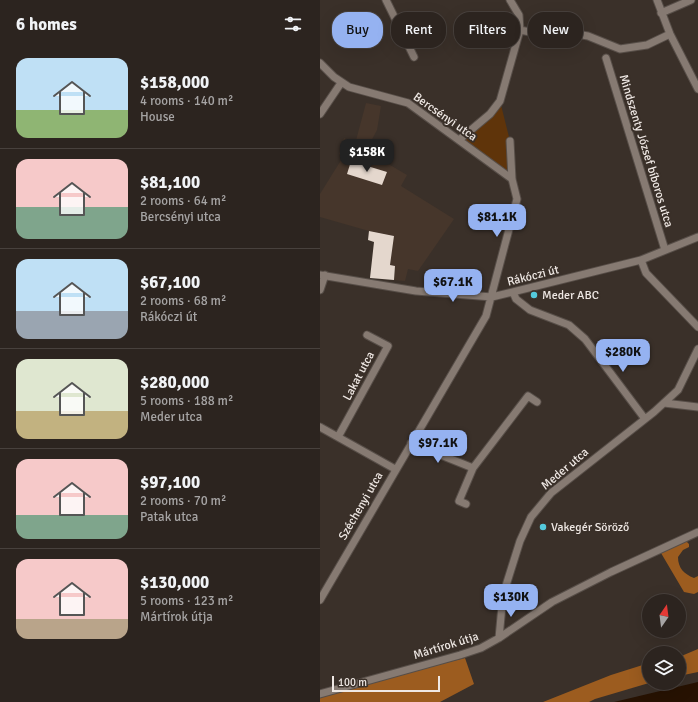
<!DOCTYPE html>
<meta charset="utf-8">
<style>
:root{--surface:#2c241f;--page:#38302c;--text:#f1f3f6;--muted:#a6a4a4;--line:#48413d;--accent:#95b2f1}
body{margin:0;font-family:Signika,sans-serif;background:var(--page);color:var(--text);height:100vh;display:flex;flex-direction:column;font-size:15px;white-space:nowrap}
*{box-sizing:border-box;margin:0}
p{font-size:13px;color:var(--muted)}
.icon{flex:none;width:22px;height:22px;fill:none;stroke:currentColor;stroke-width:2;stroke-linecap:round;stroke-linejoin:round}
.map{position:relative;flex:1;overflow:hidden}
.sheet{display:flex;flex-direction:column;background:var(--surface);width:320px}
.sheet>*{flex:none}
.top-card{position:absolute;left:12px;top:12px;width:306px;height:36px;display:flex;gap:8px}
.needle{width:26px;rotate:14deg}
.controls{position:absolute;left:322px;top:594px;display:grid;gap:8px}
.controls a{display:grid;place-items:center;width:44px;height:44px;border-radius:50%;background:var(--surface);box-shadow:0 4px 16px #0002,0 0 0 1px var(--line);font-size:20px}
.scale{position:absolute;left:12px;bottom:10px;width:108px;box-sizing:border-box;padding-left:4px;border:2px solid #efe8e4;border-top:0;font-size:11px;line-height:14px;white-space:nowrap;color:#efe8e4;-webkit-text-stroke:3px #3a3029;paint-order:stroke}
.price{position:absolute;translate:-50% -34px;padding:0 9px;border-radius:8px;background:var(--accent);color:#111;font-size:13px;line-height:26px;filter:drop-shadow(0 1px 2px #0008)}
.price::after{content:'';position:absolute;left:50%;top:24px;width:12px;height:9px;margin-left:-6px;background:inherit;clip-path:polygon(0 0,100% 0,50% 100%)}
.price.active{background:#222;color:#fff}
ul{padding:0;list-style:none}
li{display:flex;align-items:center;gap:12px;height:100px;padding:0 16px}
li+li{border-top:1px solid var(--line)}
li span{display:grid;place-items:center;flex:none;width:112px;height:80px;border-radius:12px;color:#555}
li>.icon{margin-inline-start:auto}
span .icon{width:48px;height:48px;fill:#fffc;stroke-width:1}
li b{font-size:17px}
h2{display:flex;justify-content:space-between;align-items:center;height:48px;padding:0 16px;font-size:17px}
.tag{padding:0 14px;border-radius:16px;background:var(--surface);box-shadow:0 4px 16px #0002,0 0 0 1px var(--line);font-size:14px;line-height:36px}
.tag.active{background:var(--accent);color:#111}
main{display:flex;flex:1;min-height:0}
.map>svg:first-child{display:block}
.built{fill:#46362b}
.green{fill:#5f340a}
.forest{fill:#9c5c1f}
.water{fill:#271202}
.building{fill:#e4d7cd}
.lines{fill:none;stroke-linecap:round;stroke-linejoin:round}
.minor-casing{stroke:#574e48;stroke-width:9}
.minor{stroke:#867a72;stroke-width:7}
.poi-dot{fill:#54cadc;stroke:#3a3029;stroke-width:1.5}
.labels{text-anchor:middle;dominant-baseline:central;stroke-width:4;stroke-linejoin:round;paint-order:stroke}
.street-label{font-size:12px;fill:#efe8e4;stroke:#3a3029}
.poi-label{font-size:12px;fill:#efe8e4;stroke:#3a3029;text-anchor:start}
</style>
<main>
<section class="sheet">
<h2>6 homes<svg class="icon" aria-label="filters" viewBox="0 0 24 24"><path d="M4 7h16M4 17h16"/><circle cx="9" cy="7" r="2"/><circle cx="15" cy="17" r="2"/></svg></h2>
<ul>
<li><span style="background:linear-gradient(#bfe0f5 65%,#8fb573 0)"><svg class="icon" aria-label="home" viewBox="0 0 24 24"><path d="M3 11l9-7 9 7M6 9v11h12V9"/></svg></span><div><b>$158,000</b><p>4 rooms · 140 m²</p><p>House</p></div></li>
<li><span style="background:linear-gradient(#f6c9c9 60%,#7fa58c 0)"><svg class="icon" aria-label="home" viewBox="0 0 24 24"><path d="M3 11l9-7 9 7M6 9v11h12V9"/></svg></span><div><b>$81,100</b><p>2 rooms · 64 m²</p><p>Bercsényi utca</p></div></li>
<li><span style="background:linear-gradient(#bfe0f5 65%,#9aa5b1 0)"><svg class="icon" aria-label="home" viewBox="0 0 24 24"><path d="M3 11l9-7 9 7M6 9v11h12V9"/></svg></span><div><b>$67,100</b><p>2 rooms · 68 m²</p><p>Rákóczi út</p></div></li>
<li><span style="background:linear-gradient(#dfe7d0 65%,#c2b280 0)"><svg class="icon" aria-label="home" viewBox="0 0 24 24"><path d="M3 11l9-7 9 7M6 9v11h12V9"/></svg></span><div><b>$280,000</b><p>5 rooms · 188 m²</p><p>Meder utca</p></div></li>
<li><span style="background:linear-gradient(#f6c9c9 70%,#7fa58c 0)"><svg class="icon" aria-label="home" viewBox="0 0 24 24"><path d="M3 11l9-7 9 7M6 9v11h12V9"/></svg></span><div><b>$97,100</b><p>2 rooms · 70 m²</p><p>Patak utca</p></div></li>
<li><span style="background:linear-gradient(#f6c9c9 75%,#b9a48a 0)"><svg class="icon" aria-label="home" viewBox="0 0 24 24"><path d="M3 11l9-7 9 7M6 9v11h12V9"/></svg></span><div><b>$130,000</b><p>5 rooms · 123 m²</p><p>Mártírok útja</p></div></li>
</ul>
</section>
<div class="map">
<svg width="378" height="702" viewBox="0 0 378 702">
<rect width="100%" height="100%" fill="#3a3029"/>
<!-- built -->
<path class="built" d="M 46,103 L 61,106 L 57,130 L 49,145 L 60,152 L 58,158 L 87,175 L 81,186 L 134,219 L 98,271 L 88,269 L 85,281 L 74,280 L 75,266 L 70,265 L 74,236 L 49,231 L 0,217 L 0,194 L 23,157 L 19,154 L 24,138 L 35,144 Z"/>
<!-- green -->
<path class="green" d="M 180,101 L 190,141 L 192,179 L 139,140 Z"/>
<!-- forest -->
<path class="forest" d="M 366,541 L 369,544 L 369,547 L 363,550 L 358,557 C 358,568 364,574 374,578 L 378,576 L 378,592 L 374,594 L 364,592 L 341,553 Z
M 378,649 L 378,672 L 359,676 L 359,657 Z
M 145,658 L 154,684 L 120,702 L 0,702 L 0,693 Z
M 329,663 L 329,683 L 275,699 L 269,702 L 223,702 L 291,675 Z"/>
<!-- water -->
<path class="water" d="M 378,682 L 378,702 L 294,702 Z"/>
<!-- building -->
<path class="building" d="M 31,161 L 67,172 L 62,185 L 27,174 Z
M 49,231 L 74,236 L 70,265 L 75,266 L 74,280 L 50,278 L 54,242 L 48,240 Z"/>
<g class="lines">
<!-- minor casing -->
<g class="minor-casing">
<path id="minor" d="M 66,0 L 94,57
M 337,0 L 350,34 L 378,89
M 341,13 L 371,0
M 200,30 L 215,33 L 239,31 L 268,36 L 300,49 L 327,45 L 350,34
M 286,58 L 345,250
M 0,63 L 14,77 L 29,87 L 88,103 L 192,179
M 0,114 L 21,83
M 139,140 L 170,114 L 180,101 L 200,30 L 199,15 L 190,0
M 321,260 L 326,273 L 378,327
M 0,275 L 96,291 L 172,297 L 321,260 L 378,237
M 0,290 L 5,275
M 193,292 L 196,299 L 210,310 L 249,325 L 265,339 L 325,419
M 344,403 L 378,407
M 0,427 L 75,469
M 18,437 L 68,346 L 47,335
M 91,443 L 153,468
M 146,504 L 139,501 L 153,468 L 208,396 L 217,402
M 0,600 L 166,316 L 197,199 L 192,179 L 190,141
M 179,638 L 183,595 L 200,541 L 211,517 L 231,493 L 334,412 L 358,390 L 378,349
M 0,694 L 140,655 L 161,648 L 179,638 L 232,602 L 291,572 L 378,532"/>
</g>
<!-- minor -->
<use href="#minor" class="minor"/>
</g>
<!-- markers -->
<g class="poi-dot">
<circle cx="214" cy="295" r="4"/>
<circle cx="223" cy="527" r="4"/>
</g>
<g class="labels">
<!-- street labels -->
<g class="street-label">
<text transform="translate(125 117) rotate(35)">Bercsényi utca</text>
<text transform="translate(326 151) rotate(73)">Mindszenty József bíboros utca</text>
<text transform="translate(213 276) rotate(-14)">Rákóczi út</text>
<text transform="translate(39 376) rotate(-62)">Lakat utca</text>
<text transform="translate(245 469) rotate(-40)">Meder utca</text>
<text transform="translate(41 506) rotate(-60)">Széchenyi utca</text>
<text transform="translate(126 646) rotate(-17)">Mártírok útja</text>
</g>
<!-- poi labels -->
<g class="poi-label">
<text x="222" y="295">Meder ABC</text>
<text x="231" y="527">Vakegér Söröző</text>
</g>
</g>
</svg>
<div class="controls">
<a><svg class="needle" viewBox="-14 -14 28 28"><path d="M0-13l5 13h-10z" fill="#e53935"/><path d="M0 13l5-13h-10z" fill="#a6a4a4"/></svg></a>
<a><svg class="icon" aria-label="layers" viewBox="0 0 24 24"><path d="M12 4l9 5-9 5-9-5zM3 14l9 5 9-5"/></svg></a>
</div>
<div class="scale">100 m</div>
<b class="price active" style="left:47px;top:173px">$158K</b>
<b class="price" style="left:177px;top:238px">$81.1K</b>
<b class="price" style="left:133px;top:303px">$67.1K</b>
<b class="price" style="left:303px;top:373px">$280K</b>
<b class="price" style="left:118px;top:464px">$97.1K</b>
<b class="price" style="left:191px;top:618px">$130K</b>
<div class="top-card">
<a class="tag active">Buy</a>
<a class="tag">Rent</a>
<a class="tag">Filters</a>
<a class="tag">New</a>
</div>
</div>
</main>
